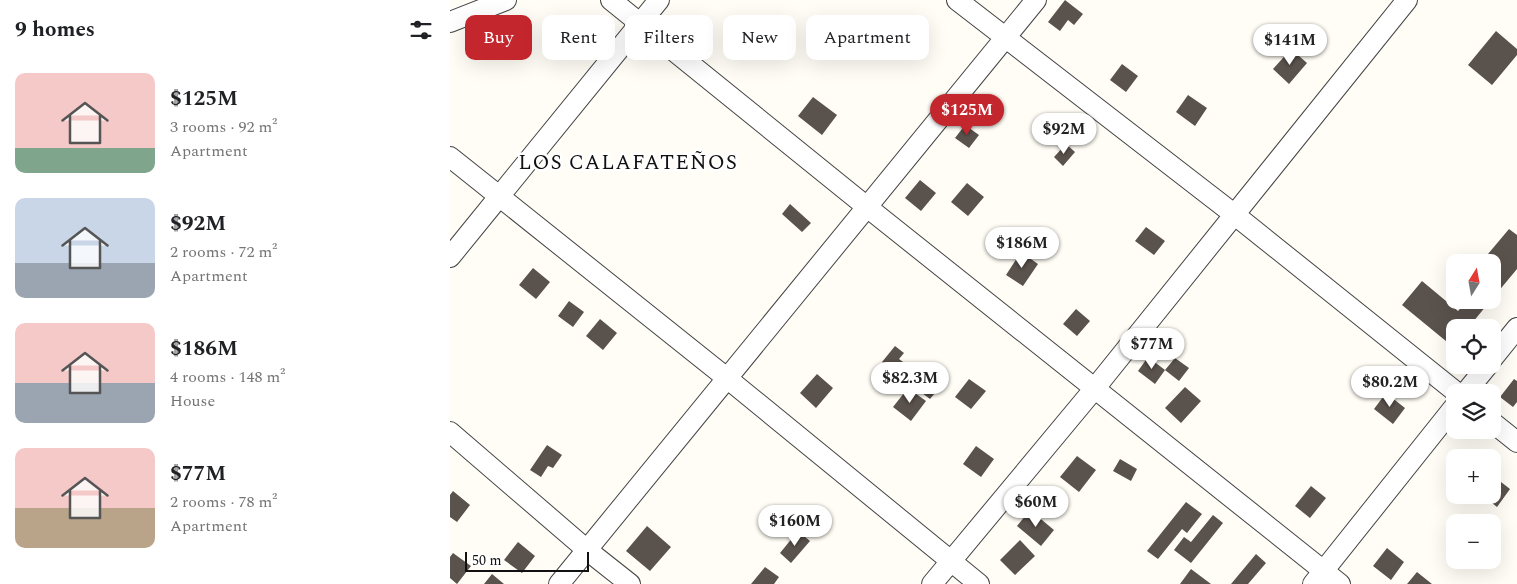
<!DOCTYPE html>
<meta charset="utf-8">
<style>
:root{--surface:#fff;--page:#f2f2f2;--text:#202124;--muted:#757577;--accent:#c4262e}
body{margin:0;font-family:Spectral,serif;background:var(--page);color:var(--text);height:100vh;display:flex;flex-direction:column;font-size:19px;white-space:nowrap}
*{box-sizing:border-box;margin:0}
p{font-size:16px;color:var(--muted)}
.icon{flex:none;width:28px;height:28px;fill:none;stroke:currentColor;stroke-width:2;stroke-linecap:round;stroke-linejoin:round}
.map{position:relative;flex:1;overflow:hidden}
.side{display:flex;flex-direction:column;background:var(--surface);width:450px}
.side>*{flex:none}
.hud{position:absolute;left:15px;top:15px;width:475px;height:45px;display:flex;gap:10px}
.needle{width:32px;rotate:11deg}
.fabs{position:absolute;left:996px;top:254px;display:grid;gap:10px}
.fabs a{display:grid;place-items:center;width:55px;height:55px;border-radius:10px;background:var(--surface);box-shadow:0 5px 20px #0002;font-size:25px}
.scale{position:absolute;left:15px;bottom:12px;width:124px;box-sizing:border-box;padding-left:5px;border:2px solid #111;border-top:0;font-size:14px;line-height:18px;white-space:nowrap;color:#111;-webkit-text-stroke:4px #fff;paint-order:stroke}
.price{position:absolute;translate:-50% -42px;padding:0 11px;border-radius:18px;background:#fff;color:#222;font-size:16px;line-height:32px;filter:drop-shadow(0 1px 2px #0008)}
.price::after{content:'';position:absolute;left:50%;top:30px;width:15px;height:11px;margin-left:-8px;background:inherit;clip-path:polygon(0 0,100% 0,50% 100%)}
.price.current{background:var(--accent);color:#fff}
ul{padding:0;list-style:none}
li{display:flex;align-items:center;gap:15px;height:125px;padding:0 15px}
li span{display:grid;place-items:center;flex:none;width:140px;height:100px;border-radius:10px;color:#555}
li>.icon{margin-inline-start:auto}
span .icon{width:60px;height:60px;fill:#fffc;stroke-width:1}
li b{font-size:21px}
h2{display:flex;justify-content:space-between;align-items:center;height:60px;padding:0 15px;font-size:21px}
.chip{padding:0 18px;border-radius:10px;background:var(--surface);box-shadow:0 5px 20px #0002;font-size:18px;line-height:45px}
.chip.current{background:var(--accent);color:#fff}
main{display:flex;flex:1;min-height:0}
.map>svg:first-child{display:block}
.building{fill:#5a524d}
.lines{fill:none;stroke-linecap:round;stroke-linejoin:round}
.minor-casing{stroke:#444;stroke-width:22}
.minor{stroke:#fff;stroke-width:20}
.labels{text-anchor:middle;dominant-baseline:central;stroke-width:5;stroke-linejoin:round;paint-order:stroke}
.neighbourhood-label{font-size:21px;letter-spacing:1px;fill:#111;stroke:#fff}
</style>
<main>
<section class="side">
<h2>9 homes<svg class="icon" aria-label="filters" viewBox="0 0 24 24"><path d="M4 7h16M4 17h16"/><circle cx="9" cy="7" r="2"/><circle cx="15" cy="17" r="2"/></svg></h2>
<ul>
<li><span style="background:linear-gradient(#f6c9c9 75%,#7fa58c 0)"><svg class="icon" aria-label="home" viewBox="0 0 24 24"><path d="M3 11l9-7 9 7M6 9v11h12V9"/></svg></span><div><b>$125M</b><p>3 rooms · 92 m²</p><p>Apartment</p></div></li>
<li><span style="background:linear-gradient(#c9d6e8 65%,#9aa5b1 0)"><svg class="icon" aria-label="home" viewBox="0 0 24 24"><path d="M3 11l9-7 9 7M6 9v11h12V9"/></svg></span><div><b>$92M</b><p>2 rooms · 72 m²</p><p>Apartment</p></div></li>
<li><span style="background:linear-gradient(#f6c9c9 60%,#9aa5b1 0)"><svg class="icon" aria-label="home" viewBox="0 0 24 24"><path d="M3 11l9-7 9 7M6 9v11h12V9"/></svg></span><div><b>$186M</b><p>4 rooms · 148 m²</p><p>House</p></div></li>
<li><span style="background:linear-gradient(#f6c9c9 60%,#b9a48a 0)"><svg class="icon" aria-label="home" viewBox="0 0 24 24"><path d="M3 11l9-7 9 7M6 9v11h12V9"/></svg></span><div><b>$77M</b><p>2 rooms · 78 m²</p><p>Apartment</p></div></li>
</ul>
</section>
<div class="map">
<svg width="1067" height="584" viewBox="0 0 1067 584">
<rect width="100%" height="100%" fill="#fffdf5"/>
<!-- building -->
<path class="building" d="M 615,0 L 633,14 L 624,25 L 618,20 L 610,31 L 598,22 Z
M 1046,31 L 1067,49 L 1067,55 L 1042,85 L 1018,65 Z
M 841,49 L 857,63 L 839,84 L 823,69 Z
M 672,64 L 688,76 L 676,92 L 660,80 Z
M 738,95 L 757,108 L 745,126 L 726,112 Z
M 363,97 L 387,115 L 372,135 L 348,116 Z
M 515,125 L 529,135 L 519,148 L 505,138 Z
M 616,144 L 625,152 L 613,166 L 604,157 Z
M 470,180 L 486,193 L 471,211 L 455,198 Z
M 517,183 L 534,197 L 518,216 L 501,202 Z
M 340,204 L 361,223 L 352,232 L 332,214 Z
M 696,227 L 715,241 L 704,255 L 685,241 Z
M 1059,229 L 1067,235 L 1067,269 L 1042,299 L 1042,272 L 1049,264 L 1038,254 Z
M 571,252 L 588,264 L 573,286 L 556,275 Z
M 83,268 L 100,282 L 86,299 L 69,285 Z
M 972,281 L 1008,311 L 1018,300 L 1041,300 L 1018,328 L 1005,328 L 1005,343 L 1002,346 L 952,305 Z
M 119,301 L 134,312 L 123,327 L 108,316 Z
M 626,309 L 640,321 L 627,336 L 613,324 Z
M 150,319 L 167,333 L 153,350 L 136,336 Z
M 445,346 L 454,353 L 449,359 L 460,367 L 453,378 L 432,362 Z
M 698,357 L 715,370 L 705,384 L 688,371 Z
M 725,358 L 739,368 L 729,381 L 715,370 Z
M 470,372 L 490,387 L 480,399 L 460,384 Z
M 367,374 L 383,388 L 366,408 L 350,393 Z
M 519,379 L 536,391 L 521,409 L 505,397 Z
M 1064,379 L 1067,381 L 1067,402 L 1063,407 L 1050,397 Z
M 735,387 L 751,401 L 731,423 L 715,408 Z
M 458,388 L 476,401 L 461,421 L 443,407 Z
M 936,393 L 955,408 L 943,424 L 924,409 Z
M 97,445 L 112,455 L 103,468 L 98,466 L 91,477 L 80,470 Z
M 526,446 L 544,459 L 531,477 L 513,464 Z
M 627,456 L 646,470 L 629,492 L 610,477 Z
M 670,459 L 687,469 L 681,481 L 663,471 Z
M 1042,475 L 1060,489 L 1047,507 L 1032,495 L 1042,495 Z
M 861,486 L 876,498 L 860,518 L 845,506 Z
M 3,491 L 20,505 L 7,522 L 0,517 L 0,495 Z
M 736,502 L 752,514 L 737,533 L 732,529 L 708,559 L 697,551 Z
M 580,510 L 604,530 L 591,546 L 567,526 Z
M 763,515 L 773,523 L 741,563 L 724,550 L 734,537 L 741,542 Z
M 197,526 L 221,547 L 200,571 L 176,551 Z
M 348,531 L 360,541 L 341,563 L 330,553 Z
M 570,540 L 585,556 L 565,575 L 550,560 Z
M 68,542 L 85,556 L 72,573 L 54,560 Z
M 937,548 L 954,562 L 941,580 L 923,566 Z
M 3,553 L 21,566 L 7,584 L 0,578 L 0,557 Z
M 806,554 L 816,563 L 798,584 L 781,584 Z
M 315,567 L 329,577 L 324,584 L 301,584 Z
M 741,569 L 761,584 L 730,584 Z
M 967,572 L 982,584 L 957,584 Z
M 42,574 L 54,584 L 34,584 Z"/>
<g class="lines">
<!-- minor casing -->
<g class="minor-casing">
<path id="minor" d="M 161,0 L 417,207 L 890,584
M 507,0 L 785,215 L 1006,392
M 0,22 L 56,0
M 0,157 L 278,379 L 529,584
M 0,257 L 209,0
M 1042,359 L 1067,328
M 1016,392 L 1038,365
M 1042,422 L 1067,442
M 0,432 L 137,550 L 180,584
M 109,584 L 586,0
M 482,584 L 645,388 L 957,0
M 863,584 L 1005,406"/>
</g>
<!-- minor -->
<use href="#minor" class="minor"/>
</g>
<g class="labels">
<!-- neighbourhood labels -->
<g class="neighbourhood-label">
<text x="178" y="163">LOS CALAFATEÑOS</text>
</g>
</g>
</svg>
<div class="fabs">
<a><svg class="needle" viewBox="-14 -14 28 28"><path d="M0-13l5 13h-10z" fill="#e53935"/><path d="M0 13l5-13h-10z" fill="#757577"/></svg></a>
<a><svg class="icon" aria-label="locate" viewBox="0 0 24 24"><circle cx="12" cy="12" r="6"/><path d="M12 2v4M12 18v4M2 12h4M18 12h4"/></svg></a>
<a><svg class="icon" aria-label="layers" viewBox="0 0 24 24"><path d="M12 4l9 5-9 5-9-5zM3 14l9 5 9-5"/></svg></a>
<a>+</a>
<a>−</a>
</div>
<div class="scale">50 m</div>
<b class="price" style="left:840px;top:66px">$141M</b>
<b class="price current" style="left:517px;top:136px">$125M</b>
<b class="price" style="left:614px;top:155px">$92M</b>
<b class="price" style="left:572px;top:269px">$186M</b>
<b class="price" style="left:702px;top:370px">$77M</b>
<b class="price" style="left:460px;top:404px">$82.3M</b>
<b class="price" style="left:940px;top:408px">$80.2M</b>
<b class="price" style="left:586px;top:528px">$60M</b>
<b class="price" style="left:345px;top:547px">$160M</b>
<div class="hud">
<a class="chip current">Buy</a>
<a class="chip">Rent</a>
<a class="chip">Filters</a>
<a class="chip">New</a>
<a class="chip">Apartment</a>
</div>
</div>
</main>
